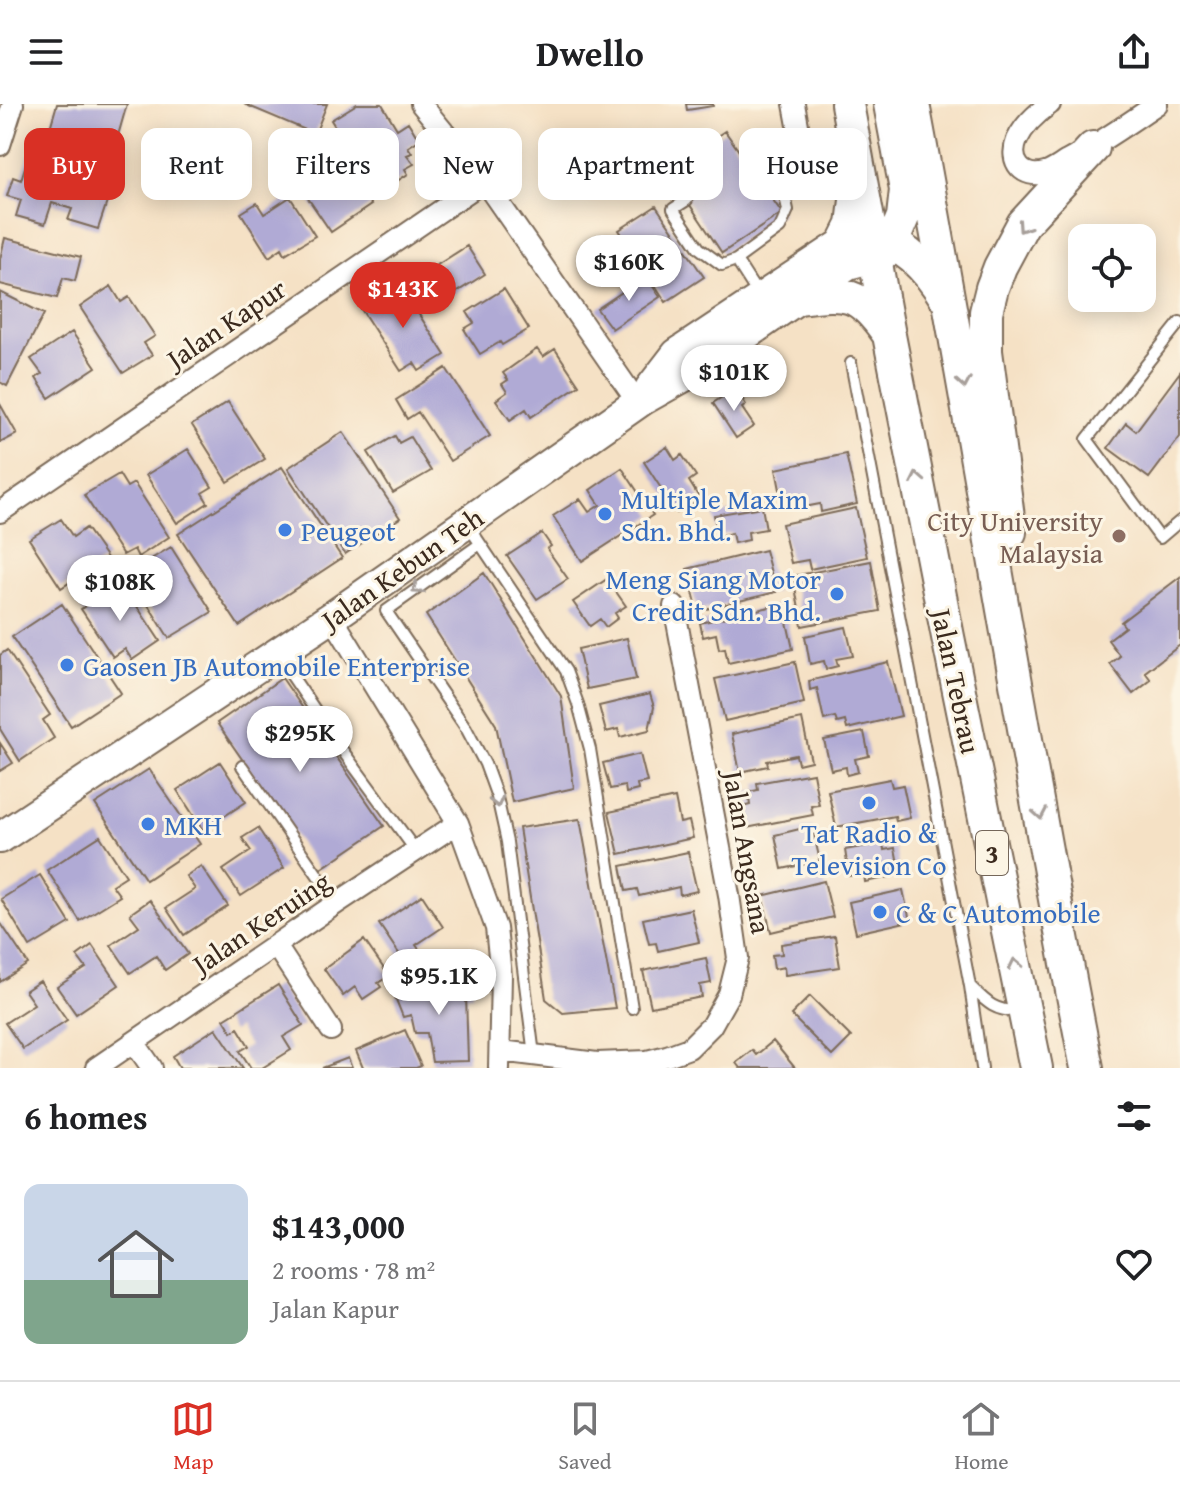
<!DOCTYPE html>
<meta charset="utf-8">
<style>
:root{--surface:#fff;--page:#f2f2f2;--text:#202124;--muted:#757577;--line:#e0e0e0;--accent:#d93025}
body{margin:0;font-family:"Gentium Book Plus",serif;background:var(--page);color:var(--text);height:100vh;display:flex;flex-direction:column;font-size:30px;white-space:nowrap}
*{box-sizing:border-box;margin:0}
p{font-size:26px;color:var(--muted)}
.icon{flex:none;width:44px;height:44px;fill:none;stroke:currentColor;stroke-width:2;stroke-linecap:round;stroke-linejoin:round}
.map{position:relative;height:964px;overflow:hidden}
.sheet{display:flex;flex-direction:column;background:var(--surface);flex:1}
.sheet>*{flex:none}
.guide{position:absolute;left:24px;top:24px;width:1132px;height:72px;display:flex;gap:16px}
.tools{position:absolute;left:1068px;top:120px;display:grid;gap:16px}
.tools a{display:grid;place-items:center;width:88px;height:88px;border-radius:16px;background:var(--surface);box-shadow:0 4px 20px #0003;font-size:40px}
.price{position:absolute;translate:-50% -68px;padding:0 18px;border-radius:28px;background:#fff;color:#222;font-size:26px;line-height:52px;filter:drop-shadow(0 2px 4px #0008)}
.price::after{content:'';position:absolute;left:50%;top:48px;width:24px;height:18px;margin-left:-12px;background:inherit;clip-path:polygon(0 0,100% 0,50% 100%)}
.price.selected{background:var(--accent);color:#fff}
ul{padding:0;list-style:none}
li{display:flex;align-items:center;gap:24px;height:200px;padding:0 24px}
li span{display:grid;place-items:center;flex:none;width:224px;height:160px;border-radius:16px;color:#555}
li>.icon{margin-inline-start:auto}
span .icon{width:96px;height:96px;fill:#fffc;stroke-width:1}
li b{font-size:34px}
h2{display:flex;justify-content:space-between;align-items:center;height:96px;padding:0 24px;font-size:34px}
.chip{padding:0 28px;border-radius:16px;background:var(--surface);box-shadow:0 4px 20px #0003;font-size:28px;line-height:72px}
.chip.selected{background:var(--accent);color:#fff}
header{display:flex;justify-content:space-between;align-items:center;height:104px;padding:0 24px;background:var(--surface);font-size:36px;font-weight:700}
.tabs{display:flex;justify-content:space-around;align-items:center;height:112px;border-top:2px solid var(--line);background:var(--surface);font-size:22px;color:var(--muted)}
.tabs a{display:grid;justify-items:center;gap:4px}
.tabs .selected{color:var(--accent)}
.map>svg:first-child{display:block}
.building{fill:#b0aad5}
.lines{fill:none;stroke-linecap:round;stroke-linejoin:round}
.service-casing{stroke:#7c6a58;stroke-width:14}
.minor-casing{stroke:#7c6a58;stroke-width:24}
.primary-casing{stroke:#7c6a58;stroke-width:34}
.trunk-casing{stroke:#7c6a58;stroke-width:36}
.service{stroke:#fff;stroke-width:10}
.minor{stroke:#fff;stroke-width:20}
.primary{stroke:#fff;stroke-width:30}
.trunk{stroke:#fff;stroke-width:32}
.oneway{stroke:#a79f9a}
.shop-dot{fill:#3f7fe0;stroke:#fcf5e5;stroke-width:3}
.education-dot{fill:#8d6e63;stroke:#fcf5e5;stroke-width:3}
.labels{text-anchor:middle;dominant-baseline:central;stroke-width:6;stroke-linejoin:round;paint-order:stroke}
.shield{fill:#fcf5e5;stroke:#75675a;stroke-width:2}
.shield-label{font-size:26px;font-weight:bold;fill:#3b2a1e}
.street-label{font-size:28px;fill:#3b2a1e;stroke:#fcf5e5}
.shop-label{font-size:28px;fill:#366cbe;stroke:#fcf5e5;text-anchor:start}
.education-label{font-size:28px;fill:#785e54;stroke:#fcf5e5;text-anchor:end}
</style>
<header><svg class="icon" aria-label="menu" viewBox="0 0 24 24"><path d="M4 6h16M4 12h16M4 18h16"/></svg>Dwello<svg class="icon" aria-label="share" viewBox="0 0 24 24"><path d="M12 15V3M7 8l5-5 5 5M5 13v7h14v-7"/></svg></header>
<div class="map">
<svg width="1180" height="964" viewBox="0 0 1180 964">
<rect width="100%" height="100%" fill="#fcf5e5"/>
<filter id="ink" filterUnits="userSpaceOnUse"><feTurbulence type="fractalNoise" baseFrequency=".0125" numOctaves="2"/><feDisplacementMap in="SourceGraphic" scale="16" xChannelSelector="R" yChannelSelector="G"/><feConvolveMatrix kernelMatrix="1 2 1 2 8 2 1 2 1" color-interpolation-filters="sRGB"/></filter>
<filter id="wash" filterUnits="userSpaceOnUse"><feTurbulence type="fractalNoise" baseFrequency=".006" numOctaves="4" result="noise"/><feDisplacementMap in="SourceGraphic" scale="32" xChannelSelector="R" yChannelSelector="G"/><feGaussianBlur stdDeviation="1.8" result="paint"/><feColorMatrix in="noise" values="0 0 0 0 0 0 0 0 0 0 0 0 0 0 0 0 0 1.4 0 .05"/><feComposite in="paint" operator="in"/></filter>
<g filter="url(#wash)">
<rect width="100%" height="100%" fill="#f5e1c5"/>
<g id="blocks">
<!-- building -->
<path class="building" d="M 57,0 L 127,0 L 115,42 L 97,37 L 96,41 L 71,34 L 72,30 L 50,24 Z
M 244,0 L 327,0 L 315,30 Z
M 357,0 L 382,0 L 397,25 L 408,18 L 419,36 L 408,43 L 412,49 L 407,51 L 414,60 L 405,65 L 408,70 L 377,90 L 331,16 Z
M 686,0 L 713,0 L 713,2 L 687,6 Z
M 725,27 L 782,109 L 722,149 L 684,92 L 695,85 L 677,59 Z
M 29,50 L 114,77 L 98,125 L 68,116 L 72,105 L 52,99 L 45,120 L 16,112 L 21,96 L 7,92 L 13,73 L 21,76 Z
M 343,60 L 371,101 L 331,128 L 299,81 L 324,64 L 328,70 Z
M 290,93 L 315,132 L 285,150 L 282,144 L 269,153 L 241,109 L 257,99 L 264,110 Z
M 656,102 L 704,173 L 666,198 L 619,126 Z
M 5,134 L 81,153 L 75,177 L 63,174 L 57,194 L 0,180 L 0,155 Z
M 467,142 L 485,170 L 452,191 L 434,163 Z
M 646,172 L 660,193 L 612,225 L 597,205 Z
M 400,181 L 445,251 L 419,267 L 414,259 L 401,267 L 361,205 Z
M 111,182 L 121,198 L 129,193 L 155,232 L 144,239 L 152,251 L 123,269 L 80,203 Z
M 504,185 L 529,225 L 502,241 L 500,238 L 480,250 L 464,225 L 474,219 L 467,208 Z
M 0,188 L 44,210 L 7,282 L 0,278 Z
M 72,228 L 96,263 L 49,294 L 36,274 L 42,270 L 31,255 Z
M 537,245 L 543,253 L 555,245 L 579,281 L 531,313 L 526,305 L 510,316 L 496,296 L 507,288 L 502,280 L 508,276 L 503,269 Z
M 446,264 L 490,332 L 450,357 L 418,308 L 407,315 L 396,296 Z
M 1180,268 L 1180,333 L 1149,374 L 1108,344 L 1126,319 L 1136,327 Z
M 736,284 L 746,301 L 742,304 L 754,322 L 736,334 L 713,299 Z
M 228,298 L 265,355 L 228,378 L 192,321 Z
M 0,300 L 17,330 L 0,339 Z
M 343,328 L 400,414 L 345,450 L 288,364 Z
M 395,332 L 399,339 L 410,333 L 431,367 L 393,389 L 368,348 Z
M 667,343 L 675,356 L 682,351 L 696,372 L 689,377 L 700,395 L 677,409 L 644,358 Z
M 188,345 L 212,383 L 202,389 L 208,399 L 177,419 L 146,371 Z
M 846,350 L 857,400 L 821,408 L 820,400 L 794,405 L 792,394 L 782,396 L 776,365 Z
M 282,363 L 342,454 L 239,522 L 178,430 Z
M 622,364 L 653,411 L 582,457 L 553,412 L 580,395 L 589,408 L 600,401 L 590,386 Z
M 119,370 L 127,383 L 134,379 L 169,433 L 138,453 L 134,445 L 123,451 L 84,391 Z
M 762,403 L 766,425 L 748,428 L 749,436 L 734,439 L 732,429 L 718,432 L 714,411 Z
M 856,404 L 867,453 L 810,465 L 808,456 L 791,459 L 782,420 Z
M 61,415 L 73,433 L 86,424 L 107,454 L 61,484 L 29,435 Z
M 542,429 L 551,442 L 547,445 L 568,475 L 537,495 L 507,452 Z
M 171,443 L 212,508 L 169,534 L 128,469 Z
M 765,446 L 776,488 L 698,507 L 687,465 Z
M 871,457 L 880,507 L 802,522 L 793,472 Z
M 484,469 L 561,592 L 574,684 L 512,698 L 496,621 L 426,511 Z
M 1180,473 L 1180,541 L 1145,568 L 1151,576 L 1133,590 L 1110,560 L 1120,552 L 1108,536 L 1125,523 L 1121,518 Z
M 607,475 L 626,502 L 615,509 L 618,514 L 606,523 L 600,515 L 590,522 L 573,498 Z
M 121,478 L 160,537 L 132,556 L 125,545 L 113,553 L 81,505 Z
M 62,500 L 121,589 L 71,622 L 12,533 Z
M 783,500 L 793,545 L 728,559 L 725,544 L 719,545 L 716,530 L 703,533 L 700,519 Z
M 846,523 L 853,552 L 836,555 L 838,562 L 826,565 L 824,557 L 810,560 L 805,532 Z
M 627,534 L 636,575 L 587,585 L 578,545 Z
M 7,546 L 50,611 L 43,616 L 54,634 L 20,657 L 0,625 L 0,551 Z
M 795,558 L 804,599 L 725,617 L 715,575 Z
M 888,558 L 901,612 L 847,625 L 845,617 L 837,619 L 835,613 L 824,616 L 817,584 L 810,586 L 809,577 Z
M 282,574 L 384,722 L 319,766 L 217,619 Z
M 650,590 L 654,603 L 649,626 L 620,633 L 618,625 L 606,628 L 599,602 Z
M 802,615 L 811,657 L 798,660 L 796,651 L 767,657 L 768,662 L 740,668 L 732,630 Z
M 864,628 L 869,652 L 855,655 L 858,668 L 847,671 L 846,663 L 831,666 L 824,636 Z
M 0,639 L 13,659 L 0,667 Z
M 640,650 L 647,678 L 637,680 L 638,686 L 626,689 L 625,682 L 610,685 L 603,659 Z
M 220,658 L 246,698 L 203,726 L 177,686 Z
M 149,665 L 200,740 L 146,776 L 95,700 Z
M 813,669 L 819,701 L 811,702 L 813,711 L 746,724 L 742,703 L 750,701 L 748,688 L 758,686 L 757,679 Z
M 890,675 L 892,683 L 903,681 L 910,714 L 896,717 L 895,712 L 836,723 L 828,687 Z
M 675,694 L 680,719 L 689,717 L 693,734 L 619,750 L 609,708 Z
M 580,715 L 615,904 L 563,909 L 546,895 L 519,724 Z
M 812,722 L 820,757 L 782,765 L 775,731 Z
M 258,724 L 284,764 L 241,792 L 223,766 L 251,747 L 242,734 Z
M 100,732 L 126,772 L 112,781 L 120,792 L 80,817 L 47,766 Z
M 883,739 L 884,746 L 895,744 L 900,771 L 865,778 L 864,770 L 849,772 L 845,746 Z
M 688,748 L 697,787 L 680,791 L 679,783 L 639,792 L 637,785 L 626,787 L 621,762 Z
M 201,762 L 228,802 L 184,831 L 166,804 L 195,785 L 186,772 Z
M 40,771 L 70,819 L 30,843 L 1,795 Z
M 824,777 L 833,813 L 771,828 L 762,792 Z
M 903,786 L 910,817 L 856,829 L 849,798 Z
M 422,791 L 443,823 L 416,841 L 424,852 L 408,863 L 379,820 Z
M 150,796 L 188,850 L 165,866 L 156,852 L 130,869 L 111,841 L 139,822 L 130,810 Z
M 691,805 L 699,838 L 658,847 L 656,839 L 649,840 L 643,815 Z
M 0,818 L 28,860 L 0,878 Z
M 835,832 L 840,863 L 785,871 L 784,863 L 774,865 L 772,851 L 782,850 L 781,840 Z
M 364,836 L 389,872 L 378,879 L 381,883 L 363,895 L 355,883 L 343,892 L 324,865 Z
M 92,841 L 119,881 L 76,910 L 57,883 L 86,864 L 77,852 Z
M 706,854 L 711,879 L 700,881 L 702,893 L 651,903 L 643,867 Z
M 40,877 L 67,916 L 23,945 L 5,919 L 34,900 L 25,887 Z
M 417,878 L 471,879 L 472,891 L 466,891 L 468,957 L 432,958 L 427,929 L 415,929 L 411,911 L 403,913 L 395,893 Z
M 278,881 L 303,921 L 283,933 L 291,946 L 262,964 L 251,964 L 240,947 L 249,942 L 238,924 L 232,928 L 224,915 Z
M 810,892 L 851,933 L 832,952 L 791,911 Z
M 216,924 L 243,964 L 180,964 L 173,952 Z
M 405,926 L 421,962 L 416,964 L 363,964 L 356,947 Z
M 773,937 L 795,964 L 740,964 L 736,959 L 752,946 L 756,951 Z
M 348,954 L 352,964 L 322,964 Z"/>
</g>
</g>
<g filter="url(#ink)">
<use href="#blocks" fill-opacity="0" stroke="#7c6a58" stroke-width="2"/>
<g class="lines">
<!-- service casing -->
<g class="service-casing">
<path id="service" d="M 747,58 L 779,65
M 687,96 L 673,105 L 699,144 L 722,161 L 736,156
M 759,192 L 736,156 L 780,124 L 788,106 L 779,65 L 800,32
M 1180,218 L 1087,335 L 1160,434 L 1180,417
M 851,259 L 970,882 C 986,898 995,908 1019,907
M 469,423 L 566,567 L 578,600 L 590,645 L 632,904
M 480,440 L 386,507 L 466,624 L 485,660 L 497,693 L 507,738 L 534,951
M 279,553 L 345,650 L 416,747
M 242,662 L 337,799
M 970,882 L 982,964"/>
</g>
<!-- minor casing -->
<g class="minor-casing">
<path id="minor" d="M 421,0 L 484,77 L 638,299
M 794,0 L 800,32 L 828,35 L 853,33
M 1050,0 C 1037,9 1024,21 1017,36 C 1008,58 1023,75 1045,69 C 1053,67 1060,61 1067,57 C 1099,40 1127,20 1157,0
M 0,41 L 13,0
M 0,408 L 484,77
M 332,513 L 458,719 L 496,824 L 501,872 L 499,964
M 276,842 L 331,926
M 134,938 L 152,964
M 501,947 L 597,959 L 647,957 L 667,952 L 689,944 L 711,922 L 729,890 L 738,854 L 729,791 L 674,502
M 96,964 L 337,799 L 458,719"/>
</g>
<!-- primary casing -->
<g class="primary-casing">
<path id="primary" d="M 650,285 L 677,250 L 844,139
M 0,734 L 332,513 L 642,296 L 690,269 L 848,160 L 874,153"/>
</g>
<!-- trunk casing -->
<g class="trunk-casing">
<path id="trunk" d="M 847,0 L 889,231 L 948,533 L 1036,964
M 913,0 C 973,321 1024,644 1087,964
M 872,133 C 906,139 930,168 947,196
M 844,139 L 853,121 L 857,88
M 874,153 L 886,148 L 892,139 L 903,113 L 906,86 L 890,0
M 799,194 C 846,188 858,187 887,228
M 1010,428 L 986,247 L 986,208 L 992,184 L 1000,163 L 1023,120 L 1093,44"/>
</g>
<!-- service -->
<use href="#service" class="service"/>
<!-- minor -->
<use href="#minor" class="minor"/>
<!-- primary -->
<use href="#primary" class="primary"/>
<!-- trunk -->
<use href="#trunk" class="trunk"/>
</g>
<!-- one-way arrows -->
<defs><path id="oneway-chevron" d="M-2-3.5L2.5 0L-2 3.5" fill="none" stroke-width="1.6" stroke-linecap="round" stroke-linejoin="round" transform="scale(2)"/></defs>
<g class="oneway">
<use href="#oneway-chevron" transform="translate(1023 123) rotate(124)"/>
<use href="#oneway-chevron" transform="translate(964 279) rotate(80)"/>
<use href="#oneway-chevron" transform="translate(917 374) rotate(-101)"/>
<use href="#oneway-chevron" transform="translate(417 485) rotate(145)"/>
<use href="#oneway-chevron" transform="translate(497 698) rotate(76)"/>
<use href="#oneway-chevron" transform="translate(1040 710) rotate(80)"/>
<use href="#oneway-chevron" transform="translate(1015 860) rotate(-102)"/>
</g>
</g>
<!-- markers -->
<g class="shop-dot">
<circle cx="605" cy="410" r="8"/>
<circle cx="285" cy="426" r="8"/>
<circle cx="837" cy="490" r="8"/>
<circle cx="67" cy="561" r="8"/>
<circle cx="869" cy="699" r="8"/>
<circle cx="148" cy="720" r="8"/>
<circle cx="880" cy="808" r="8"/>
</g>
<circle class="education-dot" cx="1119" cy="432" r="8"/>
<g class="labels">
<!-- shield labels -->
<rect class="shield" x="976" y="727" width="32" height="44" rx="6"/>
<g class="shield-label">
<text x="992" y="749">3</text>
</g>
<!-- street labels -->
<g class="street-label">
<text transform="translate(226 219) rotate(-34)">Jalan Kapur</text>
<text transform="translate(402 464) rotate(-35)">Jalan Kebun Teh</text>
<text transform="translate(957 577) rotate(78)">Jalan Tebrau</text>
<text transform="translate(748 748) rotate(80)">Jalan Angsana</text>
<text transform="translate(261 818) rotate(-34)">Jalan Keruing</text>
</g>
<!-- shop labels -->
<g class="shop-label">
<text x="621" y="394">Multiple Maxim<tspan x="621" dy="32">Sdn. Bhd.</tspan></text>
<text x="301" y="426">Peugeot</text>
<text x="821" y="474" text-anchor="end">Meng Siang Motor<tspan x="821" dy="32">Credit Sdn. Bhd.</tspan></text>
<text x="83" y="561">Gaosen JB Automobile Enterprise</text>
<text x="164" y="720">MKH</text>
<text x="869" y="728" text-anchor="middle">Tat Radio &amp;<tspan x="869" dy="32">Television Co</tspan></text>
<text x="896" y="808">C &amp; C Automobile</text>
</g>
<!-- education labels -->
<g class="education-label">
<text x="1103" y="416">City University<tspan x="1103" dy="32">Malaysia</tspan></text>
</g>
</g>
</svg>
<div class="tools">
<a><svg class="icon" aria-label="locate" viewBox="0 0 24 24"><circle cx="12" cy="12" r="6"/><path d="M12 2v4M12 18v4M2 12h4M18 12h4"/></svg></a>
</div>
<b class="price" style="left:629px;top:199px">$160K</b>
<b class="price selected" style="left:403px;top:226px">$143K</b>
<b class="price" style="left:734px;top:309px">$101K</b>
<b class="price" style="left:120px;top:519px">$108K</b>
<b class="price" style="left:300px;top:670px">$295K</b>
<b class="price" style="left:439px;top:913px">$95.1K</b>
<div class="guide">
<a class="chip selected">Buy</a>
<a class="chip">Rent</a>
<a class="chip">Filters</a>
<a class="chip">New</a>
<a class="chip">Apartment</a>
<a class="chip">House</a>
</div>
</div>
<section class="sheet">
<h2>6 homes<svg class="icon" aria-label="filters" viewBox="0 0 24 24"><path d="M4 7h16M4 17h16"/><circle cx="9" cy="7" r="2"/><circle cx="15" cy="17" r="2"/></svg></h2>
<ul>
<li><span style="background:linear-gradient(#c9d6e8 60%,#7fa58c 0)"><svg class="icon" aria-label="home" viewBox="0 0 24 24"><path d="M3 11l9-7 9 7M6 9v11h12V9"/></svg></span><div><b>$143,000</b><p>2 rooms · 78 m²</p><p>Jalan Kapur</p></div><svg class="icon" aria-label="heart" viewBox="0 0 24 24"><path d="M12 20l-8-8c-3-5 5-10 8-4 3-6 11-1 8 4z"/></svg></li>
</ul>
</section>
<nav class="tabs">
<a class="selected"><svg class="icon" aria-label="map" viewBox="0 0 24 24"><path d="M3 6l6-2 6 2 6-2v14l-6 2-6-2-6 2zM9 4v14M15 6v14"/></svg>Map</a>
<a><svg class="icon" aria-label="saved" viewBox="0 0 24 24"><path d="M7 4h10v16l-5-4-5 4z"/></svg>Saved</a>
<a><svg class="icon" aria-label="home" viewBox="0 0 24 24"><path d="M3 11l9-7 9 7M6 9v11h12V9"/></svg>Home</a>
</nav>
